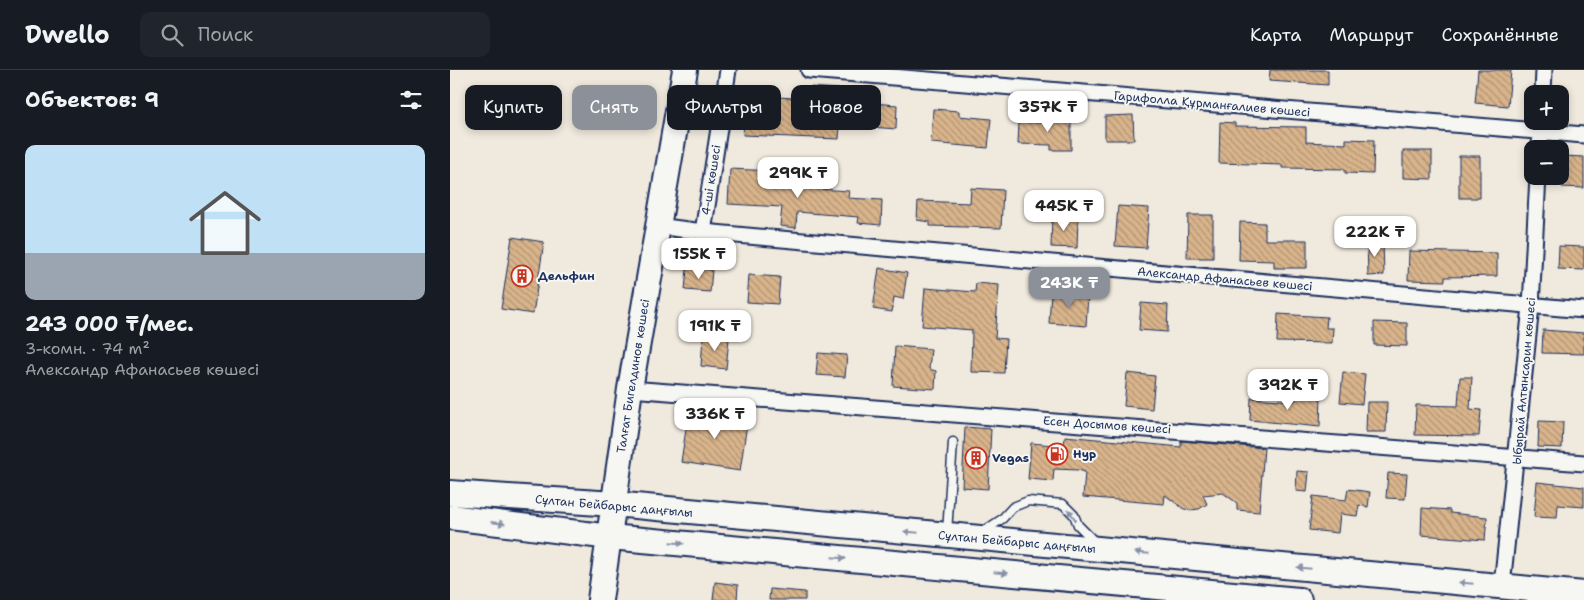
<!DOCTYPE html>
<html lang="ru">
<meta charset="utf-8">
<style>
:root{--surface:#171b24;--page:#20242c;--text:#f1f3f6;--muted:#9ea1a6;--line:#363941;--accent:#8c9099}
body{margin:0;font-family:"Shantell Sans",sans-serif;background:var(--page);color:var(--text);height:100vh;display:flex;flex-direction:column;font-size:19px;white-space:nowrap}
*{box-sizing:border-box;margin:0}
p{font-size:16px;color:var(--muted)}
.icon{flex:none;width:28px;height:28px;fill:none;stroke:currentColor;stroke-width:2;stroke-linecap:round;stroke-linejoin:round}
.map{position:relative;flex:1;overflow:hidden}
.drawer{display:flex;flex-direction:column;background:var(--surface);width:450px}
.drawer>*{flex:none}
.hud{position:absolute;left:15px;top:15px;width:475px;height:45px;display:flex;gap:10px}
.controls{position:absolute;left:1074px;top:15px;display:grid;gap:10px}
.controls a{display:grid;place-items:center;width:45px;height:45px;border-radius:10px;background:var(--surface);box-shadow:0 2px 8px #0003;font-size:25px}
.price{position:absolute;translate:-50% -42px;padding:0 11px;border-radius:10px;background:#fff;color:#222;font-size:16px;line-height:32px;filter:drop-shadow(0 1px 2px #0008)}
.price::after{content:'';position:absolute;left:50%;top:30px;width:15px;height:11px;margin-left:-8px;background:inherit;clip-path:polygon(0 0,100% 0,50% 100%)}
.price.selected{background:var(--accent);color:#fff}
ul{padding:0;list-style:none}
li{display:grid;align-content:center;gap:10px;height:265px;padding:0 25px}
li+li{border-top:1px solid var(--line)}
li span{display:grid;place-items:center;height:155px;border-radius:10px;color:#555}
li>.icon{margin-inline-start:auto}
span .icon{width:90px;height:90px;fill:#fffc;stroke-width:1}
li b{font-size:21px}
h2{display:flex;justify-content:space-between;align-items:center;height:60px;padding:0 25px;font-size:21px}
.chip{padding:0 18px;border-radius:10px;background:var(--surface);box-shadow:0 2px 8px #0003;font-size:18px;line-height:45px}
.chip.selected{background:var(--accent);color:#fff}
header{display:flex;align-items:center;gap:30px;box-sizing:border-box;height:70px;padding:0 25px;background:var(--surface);border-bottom:1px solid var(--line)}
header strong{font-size:24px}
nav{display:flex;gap:28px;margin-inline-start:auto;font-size:18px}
.search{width:350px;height:45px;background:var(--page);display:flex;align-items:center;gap:12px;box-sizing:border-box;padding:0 18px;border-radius:10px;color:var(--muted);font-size:19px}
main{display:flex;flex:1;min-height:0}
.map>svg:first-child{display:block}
.building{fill:url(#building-back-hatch);stroke:#1b2f5e}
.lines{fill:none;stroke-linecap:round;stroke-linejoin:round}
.service-casing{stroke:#1b2f5e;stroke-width:11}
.minor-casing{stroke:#1b2f5e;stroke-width:19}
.primary-casing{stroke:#1b2f5e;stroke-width:28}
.service{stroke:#f6f6f2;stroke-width:8}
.minor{stroke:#f6f6f2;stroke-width:15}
.primary{stroke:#f6f6f2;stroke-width:24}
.oneway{fill:#8892a8}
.labels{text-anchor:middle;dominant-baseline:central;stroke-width:4;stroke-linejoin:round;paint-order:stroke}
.street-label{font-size:12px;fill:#1b2f5e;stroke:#f6f6f2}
.poi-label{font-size:12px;font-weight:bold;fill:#1b2f5e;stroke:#f6f6f2;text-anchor:start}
</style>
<header>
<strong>Dwello</strong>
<div class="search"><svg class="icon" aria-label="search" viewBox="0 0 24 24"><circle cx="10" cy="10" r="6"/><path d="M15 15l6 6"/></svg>Поиск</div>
<nav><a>Карта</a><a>Маршрут</a><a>Сохранённые</a></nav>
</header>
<main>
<section class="drawer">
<h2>Объектов: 9<svg class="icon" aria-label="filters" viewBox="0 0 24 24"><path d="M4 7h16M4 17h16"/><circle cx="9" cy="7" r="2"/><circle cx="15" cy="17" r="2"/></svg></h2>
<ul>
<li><span style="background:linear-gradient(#bfe0f5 70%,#9aa5b1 0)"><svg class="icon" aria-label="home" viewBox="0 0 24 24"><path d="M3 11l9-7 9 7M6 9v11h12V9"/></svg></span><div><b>243 000 ₸/мес.</b><p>3-комн. · 74 m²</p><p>Александр Афанасьев көшесі</p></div></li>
</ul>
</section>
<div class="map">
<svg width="1134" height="530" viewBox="0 0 1134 530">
<defs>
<pattern id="building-back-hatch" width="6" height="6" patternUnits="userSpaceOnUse" patternTransform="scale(1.25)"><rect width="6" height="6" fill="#d9b48b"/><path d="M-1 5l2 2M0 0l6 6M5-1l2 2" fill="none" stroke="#af9375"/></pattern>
</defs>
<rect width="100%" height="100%" fill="#f0e9dd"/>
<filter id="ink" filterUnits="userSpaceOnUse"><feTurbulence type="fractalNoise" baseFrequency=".02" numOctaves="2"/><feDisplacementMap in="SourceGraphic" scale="10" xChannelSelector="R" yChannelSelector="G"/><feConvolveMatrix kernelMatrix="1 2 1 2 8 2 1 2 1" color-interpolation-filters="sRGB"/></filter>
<g filter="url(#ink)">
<!-- building -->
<path class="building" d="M 820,0 L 878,0 L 878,15 L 819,11 Z
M 1028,0 L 1061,0 L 1058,36 L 1025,33 Z
M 360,17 L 392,19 L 389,69 L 293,65 L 296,25 L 359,29 Z
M 423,33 L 447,35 L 446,59 L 421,57 Z
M 483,39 L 509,41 L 509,46 L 541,49 L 538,78 L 481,73 Z
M 601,43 L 621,43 L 621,80 L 601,80 L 601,75 L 568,74 L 569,52 L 601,53 Z
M 683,45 L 684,70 L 655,70 L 655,46 Z
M 770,52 L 785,53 L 785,56 L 856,57 L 856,72 L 896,74 L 896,69 L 924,70 L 923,104 L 895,103 L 895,99 L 832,98 L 832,95 L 769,93 Z
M 953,81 L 982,81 L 982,109 L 953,108 Z
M 1009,86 L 1030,86 L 1030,128 L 1009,128 Z
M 1114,86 L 1134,87 L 1134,118 L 1112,117 Z
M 280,99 L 324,101 L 323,116 L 399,121 L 398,128 L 432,130 L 431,155 L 408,153 L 409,147 L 347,142 L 346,158 L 330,156 L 332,137 L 278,134 Z
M 521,118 L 553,120 L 551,158 L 480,156 L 480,152 L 467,150 L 468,131 L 520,133 Z
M 668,136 L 699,138 L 696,178 L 665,176 Z
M 738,145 L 763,145 L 763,188 L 737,188 Z
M 602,146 L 628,148 L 627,178 L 601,177 Z
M 790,152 L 815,153 L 815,170 L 857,170 L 857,198 L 824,198 L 824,191 L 789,190 Z
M 62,167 L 94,172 L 83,244 L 51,239 Z
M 917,171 L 933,171 L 934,205 L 918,206 Z
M 1109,176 L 1134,177 L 1134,200 L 1108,199 Z
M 959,181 L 1047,183 L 1047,206 L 995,207 L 995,211 L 958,210 Z
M 237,198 L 262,200 L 260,222 L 235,220 Z
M 429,198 L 457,203 L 453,229 L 444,227 L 442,242 L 423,239 Z
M 299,205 L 330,207 L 328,234 L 297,232 Z
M 526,213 L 549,215 L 545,268 L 556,269 L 554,303 L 521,302 L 522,260 L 472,256 L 475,218 L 525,222 Z
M 601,223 L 638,225 L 636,256 L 599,253 Z
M 691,233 L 718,235 L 717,262 L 689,260 Z
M 828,244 L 877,247 L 876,258 L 883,258 L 882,273 L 827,272 Z
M 924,252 L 957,253 L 957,276 L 924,275 Z
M 1093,260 L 1134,263 L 1134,284 L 1092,283 Z
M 253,266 L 279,268 L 276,299 L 251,296 Z
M 445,276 L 481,279 L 479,299 L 486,301 L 485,319 L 443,316 Z
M 368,283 L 397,285 L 395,307 L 366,305 Z
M 893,302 L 915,304 L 912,334 L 890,332 Z
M 677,303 L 705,306 L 702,339 L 674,336 Z
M 1010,307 L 1022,307 L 1020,339 L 1031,340 L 1029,366 L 965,365 L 966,335 L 1008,336 Z
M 846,325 L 871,326 L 870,357 L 800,350 L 801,328 L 845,331 Z
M 917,332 L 937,332 L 936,362 L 916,362 Z
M 239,339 L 298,347 L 290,401 L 231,392 Z
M 1089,351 L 1113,352 L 1112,378 L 1088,377 Z
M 515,357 L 541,359 L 538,419 L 512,417 Z
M 615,366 L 731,377 L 731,371 L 814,378 L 809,442 L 787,440 L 787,433 L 773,423 L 753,425 L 757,434 L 749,439 L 741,440 L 734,439 L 715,425 L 714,434 L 633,427 L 635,402 L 628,400 L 604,399 L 603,411 L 578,409 L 581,373 L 614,376 Z
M 847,401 L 859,402 L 857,422 L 846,421 Z
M 938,403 L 957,404 L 955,429 L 936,428 Z
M 1087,412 L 1134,417 L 1134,437 L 1108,435 L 1107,448 L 1084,447 Z
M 898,419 L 920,422 L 918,437 L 909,435 L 907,446 L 890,444 L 888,463 L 859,460 L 863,426 L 896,430 Z
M 972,438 L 1000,440 L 1000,443 L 1037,447 L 1035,470 L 971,465 Z
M 265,512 L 288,515 L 287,530 L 263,530 Z
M 320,519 L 355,522 L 355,530 L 319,530 Z"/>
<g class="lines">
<!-- service casing -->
<g class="service-casing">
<path id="service" d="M 534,461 L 552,449 L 563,437 L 578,431 L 613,434 L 624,445 L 628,455 L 644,471
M 497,463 L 503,372"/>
</g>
<!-- minor casing -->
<g class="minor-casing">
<path id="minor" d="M 359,0 L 1134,65
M 1093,24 L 1094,0
M 1090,79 L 1091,53
M 207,156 L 253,162 L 1134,240
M 253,162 L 278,0
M 180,319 L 1134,393
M 1052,516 L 1081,236 L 1088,106"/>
</g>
<!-- primary casing -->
<g class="primary-casing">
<path id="primary" d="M 0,423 L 164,434 L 1134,524
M 0,447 L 160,467 L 849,530
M 150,530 L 180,319 L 235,0"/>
</g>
<!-- service -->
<use href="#service" class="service"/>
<!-- minor -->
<use href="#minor" class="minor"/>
<!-- primary -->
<use href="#primary" class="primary"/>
</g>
<!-- one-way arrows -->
<defs><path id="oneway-solid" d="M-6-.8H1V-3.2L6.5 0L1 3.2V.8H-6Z" transform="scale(1.25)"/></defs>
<g class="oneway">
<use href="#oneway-solid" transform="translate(622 445) rotate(-126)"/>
<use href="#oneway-solid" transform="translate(48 453) rotate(7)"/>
<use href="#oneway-solid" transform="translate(461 462) rotate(-175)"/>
<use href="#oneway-solid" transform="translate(227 473) rotate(5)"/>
<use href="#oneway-solid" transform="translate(692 483) rotate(-175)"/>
<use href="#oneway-solid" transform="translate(389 488) rotate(5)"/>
<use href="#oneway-solid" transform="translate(854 498) rotate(-175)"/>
<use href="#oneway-solid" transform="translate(551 503) rotate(5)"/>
<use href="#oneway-solid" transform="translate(1016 513) rotate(-175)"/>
</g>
</g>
<!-- icons -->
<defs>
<g id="building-ring" transform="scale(1.125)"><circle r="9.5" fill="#f6f6f2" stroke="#c8321e" stroke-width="1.5"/><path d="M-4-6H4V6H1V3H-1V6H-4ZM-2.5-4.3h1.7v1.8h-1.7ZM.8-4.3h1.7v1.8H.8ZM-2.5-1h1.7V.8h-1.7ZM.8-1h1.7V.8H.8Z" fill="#c8321e"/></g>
<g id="fuel-ring" transform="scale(1.125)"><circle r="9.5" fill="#f6f6f2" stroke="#c8321e" stroke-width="1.5"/><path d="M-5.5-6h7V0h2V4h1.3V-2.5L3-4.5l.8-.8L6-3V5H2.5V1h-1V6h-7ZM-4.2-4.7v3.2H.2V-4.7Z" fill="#c8321e"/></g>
</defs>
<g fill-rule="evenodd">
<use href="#building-ring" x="72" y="206"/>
<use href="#fuel-ring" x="607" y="384"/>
<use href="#building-ring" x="526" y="388"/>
</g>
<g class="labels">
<!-- street labels -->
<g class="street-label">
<text transform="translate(762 34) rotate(5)">Гарифолла Құрманғалиев көшесі</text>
<text transform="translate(261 110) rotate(-81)">4-ші көшесі</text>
<text transform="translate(775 209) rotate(5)">Александр Афанасьев көшесі</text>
<text transform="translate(183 306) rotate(-81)">Талғат Бигелдинов көшесі</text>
<text transform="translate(1074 311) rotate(-85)">Ыбырай Алтынсарин көшесі</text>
<text transform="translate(657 355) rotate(4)">Есен Досымов көшесі</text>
<text transform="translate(164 436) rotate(5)">Сұлтан Бейбарыс даңғылы</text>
<text transform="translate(567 472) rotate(5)">Сұлтан Бейбарыс даңғылы</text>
</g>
<!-- poi labels -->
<g class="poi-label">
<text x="88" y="206">Дельфин</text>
<text x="623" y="384">Нур</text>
<text x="542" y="388">Vegas</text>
</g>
</g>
</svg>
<div class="controls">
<a>+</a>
<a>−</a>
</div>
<b class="price" style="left:598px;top:63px">357K ₸</b>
<b class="price" style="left:348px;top:129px">299K ₸</b>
<b class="price" style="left:614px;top:162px">445K ₸</b>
<b class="price" style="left:925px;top:188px">222K ₸</b>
<b class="price" style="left:249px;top:210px">155K ₸</b>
<b class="price selected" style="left:619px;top:239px">243K ₸</b>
<b class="price" style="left:265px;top:282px">191K ₸</b>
<b class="price" style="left:838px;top:341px">392K ₸</b>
<b class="price" style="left:265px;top:370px">336K ₸</b>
<div class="hud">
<a class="chip">Купить</a>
<a class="chip selected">Снять</a>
<a class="chip">Фильтры</a>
<a class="chip">Новое</a>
</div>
</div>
</main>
